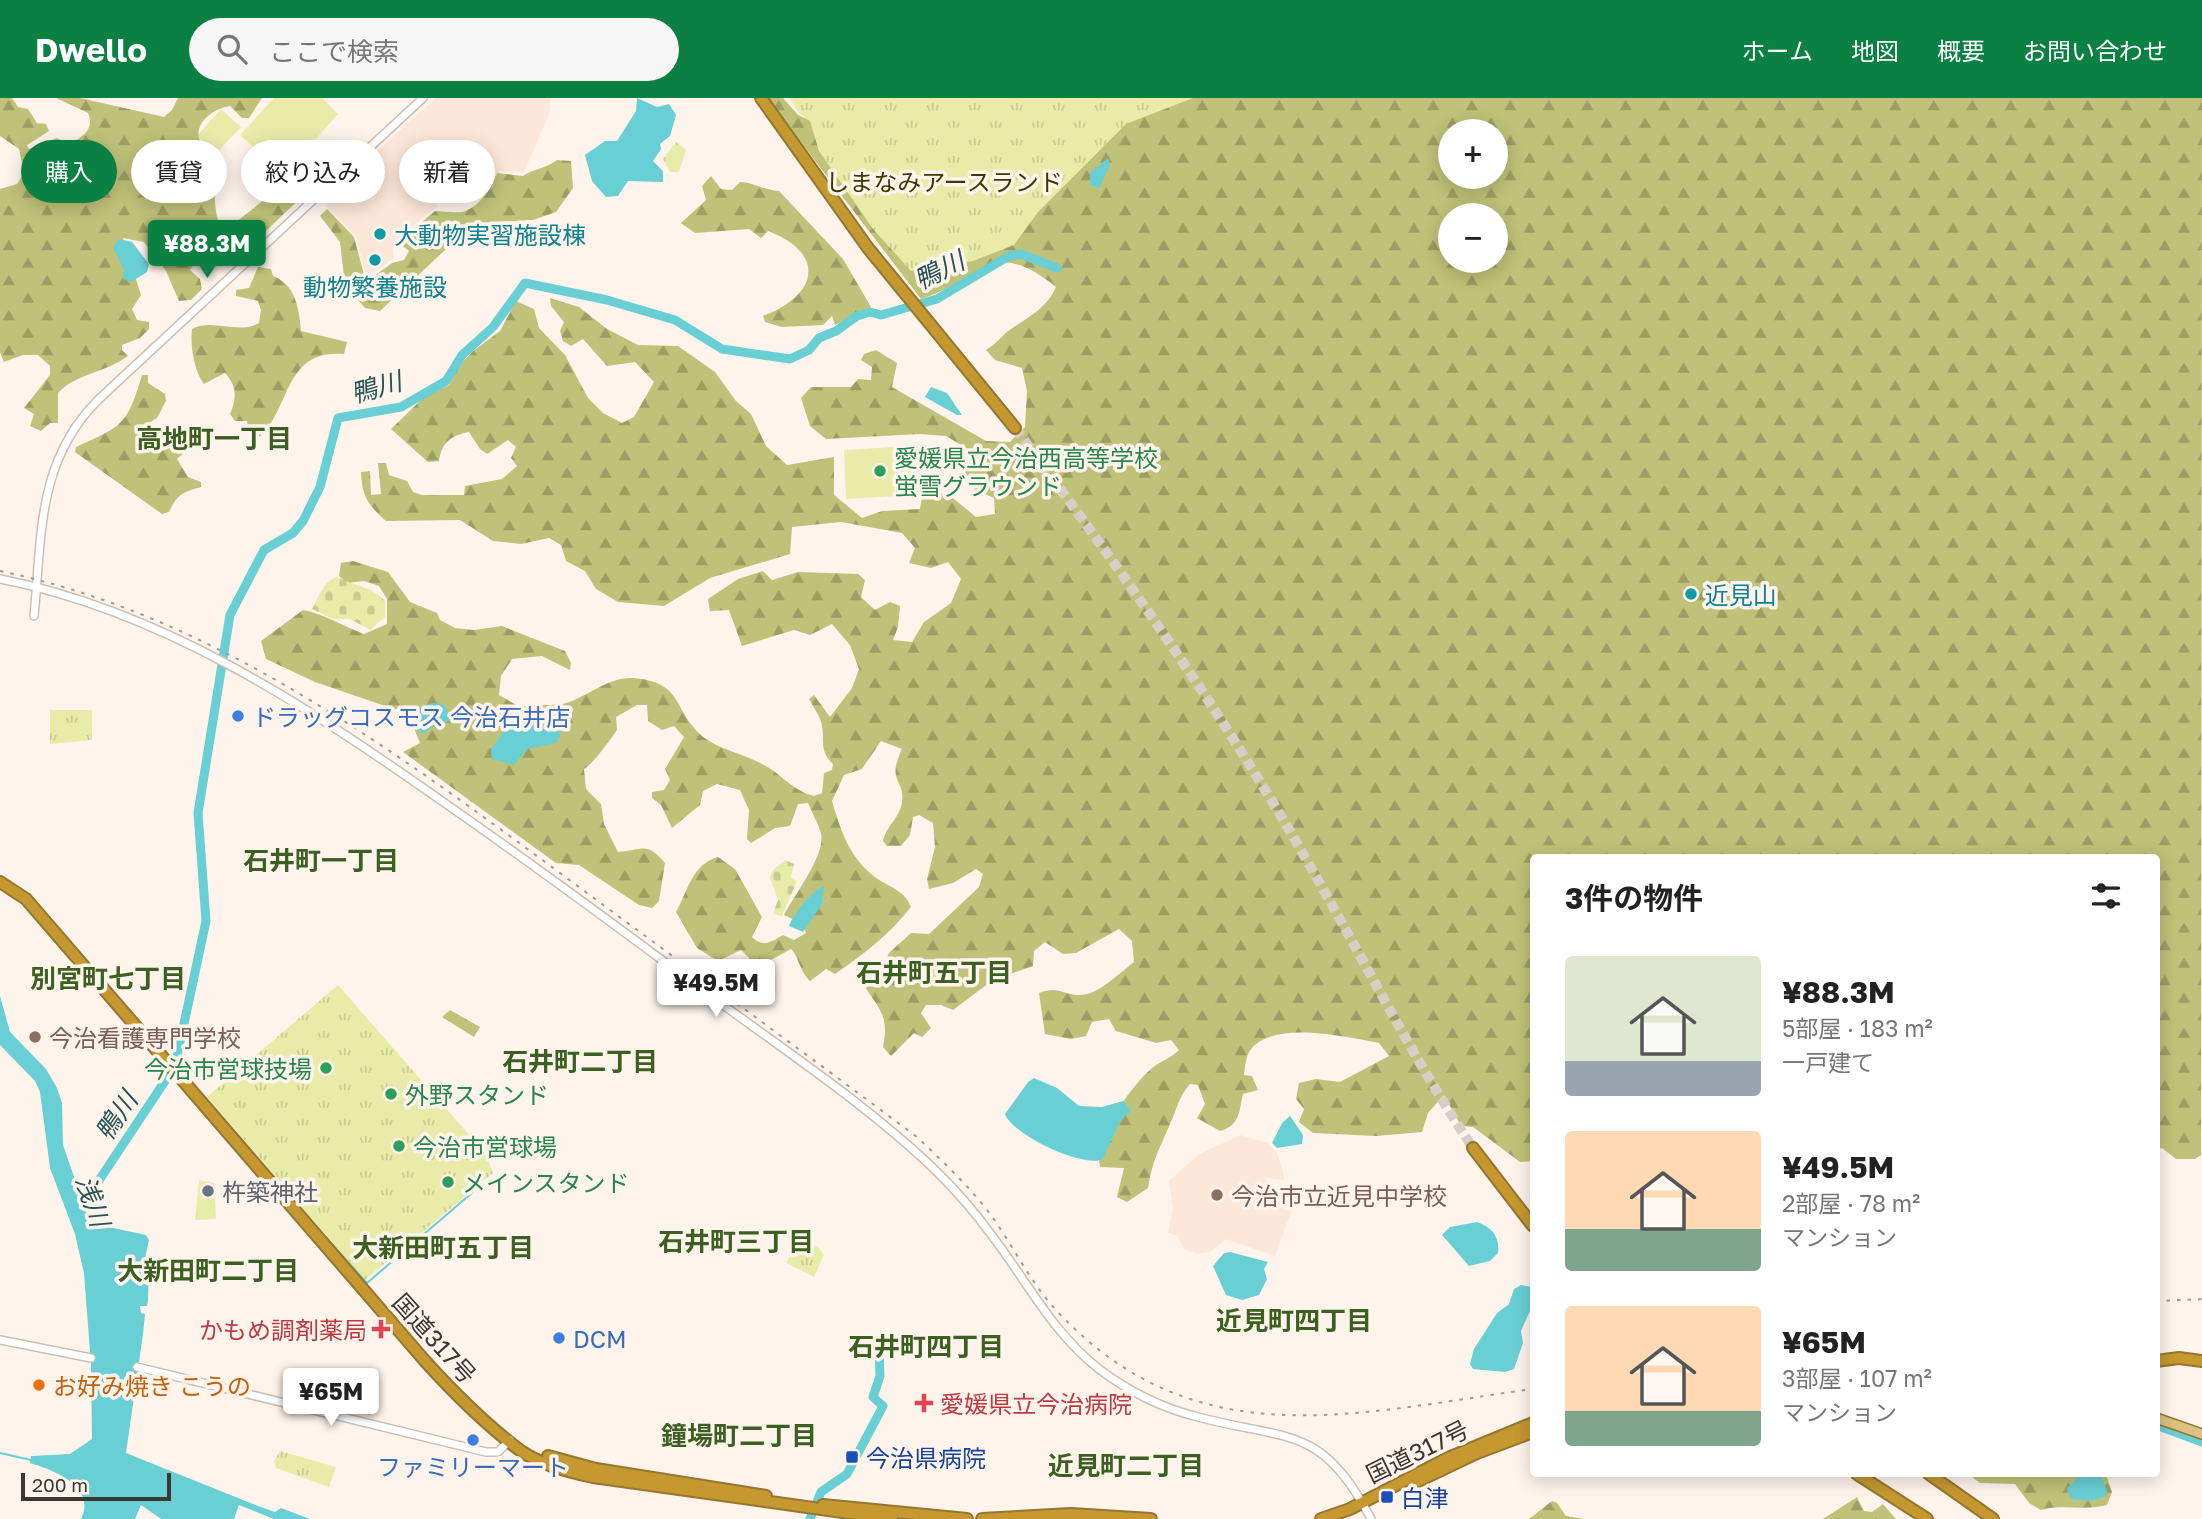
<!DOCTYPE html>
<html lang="ja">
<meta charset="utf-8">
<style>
:root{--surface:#fff;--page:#f6f6f6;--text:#222;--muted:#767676;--accent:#0b8043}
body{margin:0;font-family:"Golos Text","Noto Sans JP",sans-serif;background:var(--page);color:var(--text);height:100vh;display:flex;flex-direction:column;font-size:26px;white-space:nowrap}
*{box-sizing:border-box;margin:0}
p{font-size:23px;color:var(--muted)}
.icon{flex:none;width:38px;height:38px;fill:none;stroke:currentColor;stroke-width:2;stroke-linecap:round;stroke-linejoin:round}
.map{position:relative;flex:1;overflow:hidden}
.panel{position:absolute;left:1530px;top:756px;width:630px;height:623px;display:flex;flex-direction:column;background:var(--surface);border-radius:7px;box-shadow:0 4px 18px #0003}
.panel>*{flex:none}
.top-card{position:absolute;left:21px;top:42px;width:665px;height:63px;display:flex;gap:14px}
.fabs{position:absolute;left:1438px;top:21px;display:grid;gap:14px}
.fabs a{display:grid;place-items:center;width:70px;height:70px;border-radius:50%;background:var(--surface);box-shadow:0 4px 18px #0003;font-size:35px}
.scale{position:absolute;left:21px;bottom:18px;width:150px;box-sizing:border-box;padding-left:7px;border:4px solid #3c3733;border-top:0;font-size:19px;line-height:24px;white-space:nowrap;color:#3c3733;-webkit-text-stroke:5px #fff4ec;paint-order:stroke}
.price{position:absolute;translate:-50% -60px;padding:0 16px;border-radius:7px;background:#fff;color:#222;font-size:23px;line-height:46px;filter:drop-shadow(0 2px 4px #0008)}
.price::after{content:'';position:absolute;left:50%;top:42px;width:21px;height:16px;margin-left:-10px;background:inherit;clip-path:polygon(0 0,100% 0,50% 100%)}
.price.current{background:var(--accent);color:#fff}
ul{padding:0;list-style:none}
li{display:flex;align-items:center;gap:21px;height:175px;padding:0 35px}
li span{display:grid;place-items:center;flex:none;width:196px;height:140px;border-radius:7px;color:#555}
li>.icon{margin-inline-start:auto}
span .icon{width:84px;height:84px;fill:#fffc;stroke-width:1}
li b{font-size:30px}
h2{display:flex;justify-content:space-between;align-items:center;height:84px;padding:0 35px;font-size:30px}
.pill{padding:0 24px;border-radius:32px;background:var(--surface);box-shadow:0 4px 18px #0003;font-size:24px;line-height:63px}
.pill.current{background:var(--accent);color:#fff}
header{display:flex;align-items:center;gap:42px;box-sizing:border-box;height:98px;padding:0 35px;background:var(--accent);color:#fff}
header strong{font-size:33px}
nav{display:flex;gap:38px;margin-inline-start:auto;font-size:24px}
.search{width:490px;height:63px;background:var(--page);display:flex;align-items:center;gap:18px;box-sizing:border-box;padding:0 24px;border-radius:38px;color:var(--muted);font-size:26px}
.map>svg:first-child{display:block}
.built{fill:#fce7d8}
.green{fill:#e9eca8}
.forest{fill:url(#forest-firs);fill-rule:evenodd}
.cemetery{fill:url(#cemetery-stones)}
.park{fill:url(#park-tufts)}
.water{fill:#68cfd5}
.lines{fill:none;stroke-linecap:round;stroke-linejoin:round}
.stream{stroke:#68cfd5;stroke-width:2}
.river{stroke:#68cfd5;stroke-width:9}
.highway-tunnel{stroke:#d8cec7;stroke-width:10;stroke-dasharray:10 5;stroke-linecap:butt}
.minor-casing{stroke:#cbbfb5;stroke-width:10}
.major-casing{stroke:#957631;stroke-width:12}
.highway-casing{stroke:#957631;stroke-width:14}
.minor{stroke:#fff;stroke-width:7}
.major{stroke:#dcc183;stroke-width:9}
.highway{stroke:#c59830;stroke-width:10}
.rail{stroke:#a19993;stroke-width:2;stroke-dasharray:3.5 7;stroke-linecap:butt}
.culture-dot{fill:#0f9aa8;stroke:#fff4ec;stroke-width:2.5}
.leisure-dot{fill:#2e9e5b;stroke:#fff4ec;stroke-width:2.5}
.shop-dot{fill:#3f7fe0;stroke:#fff4ec;stroke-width:2.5}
.education-dot{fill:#8d6e63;stroke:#fff4ec;stroke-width:2.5}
.worship-dot{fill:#6b7280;stroke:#fff4ec;stroke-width:2.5}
.health-dot{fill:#e0444e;stroke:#fff4ec;stroke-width:2.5}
.food-dot{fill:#e8710a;stroke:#fff4ec;stroke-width:2.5}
.transit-dot{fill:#1a4fb4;stroke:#fff4ec;stroke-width:2.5}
.labels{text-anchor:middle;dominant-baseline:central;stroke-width:7;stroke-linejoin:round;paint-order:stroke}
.park-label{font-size:24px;fill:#3a3a00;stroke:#fff4ec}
.culture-label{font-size:24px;fill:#0d838f;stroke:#fff4ec;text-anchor:start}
.leisure-label{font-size:24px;fill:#27864d;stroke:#fff4ec;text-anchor:start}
.shop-label{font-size:24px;fill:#366cbe;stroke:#fff4ec;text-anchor:start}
.education-label{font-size:24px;fill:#785e54;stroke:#fff4ec;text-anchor:start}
.worship-label{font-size:24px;fill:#5b616d;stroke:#fff4ec;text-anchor:start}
.health-label{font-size:24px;fill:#be3a42;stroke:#fff4ec;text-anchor:end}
.street-label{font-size:24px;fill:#3c3733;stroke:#fff4ec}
.food-label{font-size:24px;fill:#c56008;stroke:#fff4ec;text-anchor:start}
.transit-label{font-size:24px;fill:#164399;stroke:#fff4ec;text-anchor:start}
.water-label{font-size:26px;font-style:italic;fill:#275557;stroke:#fff4ec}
.neighbourhood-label{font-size:26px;font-weight:bold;fill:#3c6022;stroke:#fff4ec}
</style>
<header>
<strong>Dwello</strong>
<div class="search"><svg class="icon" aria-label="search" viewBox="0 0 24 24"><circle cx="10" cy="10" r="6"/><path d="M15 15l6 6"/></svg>ここで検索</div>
<nav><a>ホーム</a><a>地図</a><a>概要</a><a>お問い合わせ</a></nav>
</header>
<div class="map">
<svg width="2202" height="1421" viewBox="0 0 2202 1421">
<defs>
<pattern id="forest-firs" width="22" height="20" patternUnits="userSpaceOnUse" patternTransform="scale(1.75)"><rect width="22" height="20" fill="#bfc278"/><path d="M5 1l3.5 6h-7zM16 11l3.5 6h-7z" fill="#9c9e63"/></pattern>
<pattern id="cemetery-stones" width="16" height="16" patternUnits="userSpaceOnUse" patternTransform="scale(1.75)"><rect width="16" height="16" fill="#e9eca8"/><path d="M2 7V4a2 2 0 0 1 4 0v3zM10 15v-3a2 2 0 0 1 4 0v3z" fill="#c9cb91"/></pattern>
<pattern id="park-tufts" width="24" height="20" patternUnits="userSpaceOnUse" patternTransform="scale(1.75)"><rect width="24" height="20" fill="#e9eca8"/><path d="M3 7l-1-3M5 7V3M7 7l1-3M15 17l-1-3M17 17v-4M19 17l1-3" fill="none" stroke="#c9cb91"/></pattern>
</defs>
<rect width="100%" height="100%" fill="#fff4ec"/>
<!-- built -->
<path class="built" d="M 436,0 L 550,0 L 550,14 L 524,74 L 499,73 L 488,88 L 482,88 L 470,71 L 438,88 L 434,100 L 438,108 L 392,145 L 394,160 L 369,178 L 365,176 L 357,140 L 322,103 Z
M 1240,1037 L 1268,1045 L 1277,1055 L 1283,1074 L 1284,1082 L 1267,1080 L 1261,1100 L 1291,1114 L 1275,1158 L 1226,1141 L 1211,1153 L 1197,1156 L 1184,1151 L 1178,1138 L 1168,1135 L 1173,1111 L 1169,1083 L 1198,1057 Z"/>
<!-- green -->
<path class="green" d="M 274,0 L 322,0 L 338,16 L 283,78 L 240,37 Z
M 221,11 L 241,29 L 213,59 L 194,41 Z
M 911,348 L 917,394 L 915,397 L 846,401 L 844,352 Z
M 199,1082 L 214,1085 L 216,1121 L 195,1122 Z"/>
<!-- forest -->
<path class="forest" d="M 0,0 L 12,0 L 18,9 L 28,11 L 37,25 L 46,26 L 49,33 L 27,47 L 29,51 L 57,40 L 69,46 C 83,39 95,31 88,15 L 56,0 L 80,0 L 164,19 L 172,12 L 178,0 L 262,0 L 249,20 L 242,20 L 230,8 C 216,10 195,22 199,41 C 201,53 212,63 213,77 C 216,98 213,110 221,132 L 226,132 L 274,94 L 336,58 L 351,43 L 358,45 L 244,154 L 202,154 L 190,172 L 200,181 L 202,191 L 191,202 L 179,203 L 166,173 L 144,144 L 123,140 L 141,197 L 132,211 L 137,222 L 149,224 L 149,231 L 140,240 L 122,247 L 122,252 L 128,258 C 105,275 77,275 58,295 L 58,325 L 50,325 L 41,333 L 30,328 L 34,316 L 24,310 L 50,277 L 50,268 L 38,257 L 23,257 L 4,264 L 0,254 L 0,91 L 17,86 L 24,75 L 19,51 L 0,38 Z
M 767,0 L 783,0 L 798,17 L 809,22 L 1043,0 L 2202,0 L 2201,1057 L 2195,1061 L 2176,1061 L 2162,1050 L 2156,1052 L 2156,760 L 1533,760 L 1533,1063 L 1520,1064 L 1473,1029 L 1461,1028 L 1444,997 L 1428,1015 L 1422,1034 L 1376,1038 L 1313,1035 L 1299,1024 L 1304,1011 L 1296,1001 L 1299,985 L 1316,981 L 1340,984 L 1389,958 L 1379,945 C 1346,939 1275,922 1251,951 C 1246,957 1245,969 1244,977 L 1252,978 L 1258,992 L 1243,996 C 1239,1014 1240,1027 1220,1033 L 1197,1020 L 1205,1006 L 1198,987 L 1190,986 C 1178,1000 1177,1011 1170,1026 C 1159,1052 1153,1061 1148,1090 L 1127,1104 L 1117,1099 L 1124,1070 L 1100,1069 C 1093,1041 1131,988 1152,970 C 1161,963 1171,960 1179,952 L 1171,942 L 1156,945 L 1116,933 L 1109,921 L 1092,924 L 1086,938 L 1071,941 L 1045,936 L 1039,895 C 1058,888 1059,895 1077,897 C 1097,899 1119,875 1134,864 L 1132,843 L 1119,831 L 1076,855 L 1063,856 L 1045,844 L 1034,853 L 1033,868 L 993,882 L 953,912 L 941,907 L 926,907 L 921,915 L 931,930 L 922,939 L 914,935 L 891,958 L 883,949 C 889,919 881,913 865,889 L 869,878 L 880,876 L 889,855 L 911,835 L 929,836 L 979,789 L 983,776 L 976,771 L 953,785 L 929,791 L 927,781 L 935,749 L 933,725 L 919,717 L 913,719 L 910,737 L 901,748 L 887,748 L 883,743 C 886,728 900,720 902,704 C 905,680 886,685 902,651 L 881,643 L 862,671 L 844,677 L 832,703 C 840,730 848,756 870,775 C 885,789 903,789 911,809 C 890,836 863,857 835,876 L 826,871 L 810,883 C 799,872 798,857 791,851 L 758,869 L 741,852 L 718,863 L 697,850 L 676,814 C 688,793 692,766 718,759 L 735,771 L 762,819 L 752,839 C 763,850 771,844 783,837 L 794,842 L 806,835 L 803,826 L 784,817 C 794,798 826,756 821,736 C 819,727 812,715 808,705 L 798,706 L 790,728 L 775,730 L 751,745 L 747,741 L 749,712 L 740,692 L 717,686 L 703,693 L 700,707 L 672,730 L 661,707 L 652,700 L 652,694 L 664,692 L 670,682 L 665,671 L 684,639 L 674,628 L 662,632 L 648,623 L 647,607 L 637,607 L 616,619 L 617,632 C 610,642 594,665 584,671 L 586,691 L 601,706 L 604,726 L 618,754 C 643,752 647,743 665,765 L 659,803 L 652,810 L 639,807 L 579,767 L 556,765 L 403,654 L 420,645 L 406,610 L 394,611 L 315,584 L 266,561 L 261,543 L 303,512 C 324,516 343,528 364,536 L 387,526 L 387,501 L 379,488 L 364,483 L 347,485 L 339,478 L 341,465 L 353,463 L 388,474 L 410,504 L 437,515 L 440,522 L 455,530 L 474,532 L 502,528 L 565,553 L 571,565 L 570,572 L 542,558 L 512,561 L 501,578 L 499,597 L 520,609 C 534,606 549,608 562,606 C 585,601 608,578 633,580 C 686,584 671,614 706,641 C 722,652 743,656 760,665 C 782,675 789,691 814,698 L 822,695 L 824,675 L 832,672 L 833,666 C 819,652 825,645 822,628 C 821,619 813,609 809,601 L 814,597 L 830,619 L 852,590 L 859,571 L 850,547 L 832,526 L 810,537 L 794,532 L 742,548 L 729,512 L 710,513 L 708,501 L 738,481 L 763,473 L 772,482 L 798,474 L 858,476 L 865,482 L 861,499 L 875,512 L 890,504 L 900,508 L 898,529 L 893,542 L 912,544 L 924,524 L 951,505 L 961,481 L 948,464 L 931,470 L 909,465 L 915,450 L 902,435 L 841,424 L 792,429 L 790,456 L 710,480 L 664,508 L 618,504 L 596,491 L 585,473 L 566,463 L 561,447 L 549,440 L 521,446 L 493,443 L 460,422 L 386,423 C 368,407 362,399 361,374 L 370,373 L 371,397 L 381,396 L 378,365 L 386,365 L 389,377 L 407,383 L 413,394 L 422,397 L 464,397 L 465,388 L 502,381 L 517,368 L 511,360 L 516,349 L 508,342 L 487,356 L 480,351 L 469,334 C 450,338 442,344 439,363 L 428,364 L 391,331 L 423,300 L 449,287 L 459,268 L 472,254 L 500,233 L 516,203 L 534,211 L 539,230 L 565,257 L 588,300 L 603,315 L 622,325 L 634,319 L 654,284 L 635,264 L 607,268 L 583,241 L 571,248 L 563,243 L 560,233 L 564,224 L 551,208 L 550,200 L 579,209 L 607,231 L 638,247 L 678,248 L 715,274 L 736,303 L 751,316 L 766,348 L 787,367 L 834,359 L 834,397 L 862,420 L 882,413 L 920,411 L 923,394 L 948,396 L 976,419 L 995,416 L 994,400 L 976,392 L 963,380 L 973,354 L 946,338 L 920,336 L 826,341 L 810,328 L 801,300 L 811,289 L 851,289 L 858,281 L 871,282 L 872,269 L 861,262 L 864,256 L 876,252 L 897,265 L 892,289 L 986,343 L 1010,344 L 1025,329 L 1027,293 L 1022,270 L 995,262 L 986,252 C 998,245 1002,237 1011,231 C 1031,217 1046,211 1056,189 C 991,137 983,181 921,201 ZM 1451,33 L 1496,33 L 1496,79 L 1451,79 ZM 1451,117 L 1496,117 L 1496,163 L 1451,163 Z
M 557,62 L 571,63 L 573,90 L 556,114 L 533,122 L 481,125 L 445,152 L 380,213 L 365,210 L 345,187 L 340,144 L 320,118 L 327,111 L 354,139 L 366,184 L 392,165 L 404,162 L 409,153 L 398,144 L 435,113 C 444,113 457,116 465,113 C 480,108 492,89 497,75 L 523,78 C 535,70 543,72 557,62 Z
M 711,78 L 721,91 L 732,92 L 740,84 C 753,84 763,92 779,93 L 843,161 L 871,209 L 835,227 L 832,218 L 823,227 L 782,229 L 765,224 L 763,218 C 817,198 828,156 768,133 L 761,140 L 749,131 L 695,135 L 681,125 L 706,102 L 702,88 Z
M 258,169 L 271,171 L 273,178 C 296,187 299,211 301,233 L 347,244 L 344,256 C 279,250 292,321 252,344 L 247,323 L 235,323 L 230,316 C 237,300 237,288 225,275 L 204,286 C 194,273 190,247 192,231 C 213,220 237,237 259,225 L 261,212 L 258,203 L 236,198 L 236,192 L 249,190 Z
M 142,277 L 148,277 L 148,285 L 165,296 L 166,303 L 157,320 L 149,325 L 152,336 L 161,345 L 185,341 L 185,354 L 177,361 L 188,379 L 201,384 L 201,389 C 182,394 177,397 169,414 L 162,416 L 75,354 L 76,349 C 122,328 127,328 142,277 Z
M 450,912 L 480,929 L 474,939 L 442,919 Z
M 1968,1376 L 2106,1376 L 2112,1394 L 2107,1407 C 2084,1413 2063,1406 2041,1412 L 2029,1405 L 2015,1386 L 1980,1385 Z
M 1857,1399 L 1864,1413 L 1872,1414 L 1883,1406 L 1896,1421 L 1823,1421 Z
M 1552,1403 L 1557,1405 L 1566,1418 L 1585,1421 L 1529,1421 Z"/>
<!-- cemetery -->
<path class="cemetery" d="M 337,479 C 356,489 370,487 385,503 L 385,519 L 370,532 L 350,521 L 333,521 L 312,511 C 318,500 324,482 337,479 Z
M 785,762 L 794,766 L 791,779 L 797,783 L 782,818 L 773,816 L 778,802 L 770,780 L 773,772 Z"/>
<!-- park -->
<path class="park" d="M 789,0 L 1193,0 L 1126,26 L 1038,114 L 1014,147 L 973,163 L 911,173 L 873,131 L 819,53 L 810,23 L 799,15 Z
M 676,44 L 686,52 L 679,74 L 670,74 L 663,61 Z
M 50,612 L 92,612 L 92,642 L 50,646 Z
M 338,887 L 486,1056 L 493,1075 L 365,1182 L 207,999 Z
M 801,1139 L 819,1150 L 824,1157 L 814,1179 L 786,1165 Z
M 280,1353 L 336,1369 L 329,1389 L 276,1370 L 274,1363 Z"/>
<!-- water -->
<path class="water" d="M 637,0 L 657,9 L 669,6 L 676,17 L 670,38 L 660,46 L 661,51 L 653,63 L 663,73 L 663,84 L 628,83 L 618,98 L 606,99 L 592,83 L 585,57 L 605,43 L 617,43 L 636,13 Z
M 1108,60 L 1110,67 L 1099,90 L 1090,87 L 1090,75 Z
M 119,141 L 132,144 L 149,166 L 147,174 L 131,184 L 123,181 L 124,172 L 113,149 Z
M 931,289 L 947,295 L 962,317 L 957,317 L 925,299 Z
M 433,605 L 443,606 L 452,619 L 451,623 L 438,625 L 423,636 L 408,623 L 422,608 Z
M 509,625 L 555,629 L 561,636 L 556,645 L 527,651 L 514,667 L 492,661 L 491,652 Z
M 824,788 L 822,806 L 803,834 L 789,828 C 794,816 811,793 824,788 Z
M 0,898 L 10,934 L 46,971 L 57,990 L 62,1005 L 63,1047 L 90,1125 L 146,1137 L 149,1142 L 144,1165 L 149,1167 L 148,1203 L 147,1208 L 140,1208 L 141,1215 L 145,1216 L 143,1236 L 126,1355 L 258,1408 L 275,1414 L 281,1410 L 310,1421 L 274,1421 L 239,1407 L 234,1421 L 161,1421 L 141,1407 L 135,1421 L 81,1421 C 97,1389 54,1372 30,1365 L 31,1358 L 70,1356 L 92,1341 L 91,1267 L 84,1175 L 75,1136 L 50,1070 L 40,994 L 35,983 L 0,947 Z
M 1034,980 L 1057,990 L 1079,1008 L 1102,1009 L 1123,1003 L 1131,1012 L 1119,1025 L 1103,1061 C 1085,1071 1012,1037 1005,1016 L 1028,984 Z
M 1290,1018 L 1303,1037 L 1302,1046 L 1277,1050 L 1272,1045 L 1282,1025 Z
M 1477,1124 C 1492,1129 1500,1139 1498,1155 L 1490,1163 L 1469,1168 L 1442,1137 L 1450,1129 Z
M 1230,1154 L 1268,1164 L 1264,1171 L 1267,1181 L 1259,1197 L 1242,1202 L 1226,1197 L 1213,1168 L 1224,1155 Z
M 1521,1187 L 1532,1189 L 1533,1206 L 1521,1233 L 1523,1245 L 1514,1271 L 1505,1274 L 1473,1271 L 1470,1266 L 1474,1251 L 1497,1215 L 1509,1206 L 1514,1191 Z
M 2080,1376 L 2101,1377 L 2107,1393 L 2105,1399 L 2087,1403 L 2071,1401 L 2067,1391 Z"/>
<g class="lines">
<!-- stream -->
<path class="stream" d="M 303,1114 L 367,1185 L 473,1094
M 0,1355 L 31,1362"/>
<!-- river -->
<path class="river" d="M 176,963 L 206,823 L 198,715 L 230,517 L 264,452 L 293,435 L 303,423 L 320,389 L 338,320 L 401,309 L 446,283 L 462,257 L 493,229 L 525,185 L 607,202 L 675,222 L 722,251 L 790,261 L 809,252 L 819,240 L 836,233 L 857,218 L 870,214 L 881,217 L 937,201 L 1009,158 L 1021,156 L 1057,170
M 76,1117 L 169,977
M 2156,1327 L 2202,1344
M 810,1421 L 821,1394 L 847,1376 L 883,1308 L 873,1299 L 880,1278 L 879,1251"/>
<!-- highway-tunnel -->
<path class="highway-tunnel" d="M 1015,330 C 1116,465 1213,601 1298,747 C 1357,848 1408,953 1473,1050"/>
<!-- minor casing -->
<g class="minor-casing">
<path id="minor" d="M 0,481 C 163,513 305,607 439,701 C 518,756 596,813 674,871 C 759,935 853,995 931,1068 C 953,1089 975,1114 993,1139 C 1028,1185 1052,1234 1099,1271 C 1128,1293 1162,1310 1198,1319 C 1288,1343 1322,1326 1371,1421
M 34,518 C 42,436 37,362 99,301 L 423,0
M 0,1242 L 91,1260
M 137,1269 L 486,1354 L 498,1354 L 510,1342"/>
</g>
<!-- major casing -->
<g class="major-casing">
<path id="major" d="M 2156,1320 L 2202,1336"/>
</g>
<!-- highway casing -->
<g class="highway-casing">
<path id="highway" d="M 761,0 L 868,150 L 1015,330
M 0,784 L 26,801 L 425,1263 C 454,1295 486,1327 521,1353 C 541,1367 569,1374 593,1379 L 892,1421
M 1473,1050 L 1533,1128
M 2156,1263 L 2179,1260 L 2202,1263
M 548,1358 L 596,1371 L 766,1398
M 1857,1376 L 1927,1421
M 1929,1376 L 1993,1421
M 1414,1385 L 1477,1355 L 1533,1334
M 823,1407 L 967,1421
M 982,1421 L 1071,1416 L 1151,1421
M 1321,1421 L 1350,1411 L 1448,1360 L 1533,1325"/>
</g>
<!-- minor -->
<use href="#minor" class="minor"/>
<!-- major -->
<use href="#major" class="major"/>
<!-- highway -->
<use href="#highway" class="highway"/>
<!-- rail -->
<path class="rail" d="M 0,473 C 221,519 405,661 583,792 C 694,874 806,956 917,1039 C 941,1062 966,1085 987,1112 C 1011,1143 1029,1183 1056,1212 C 1195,1362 1354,1315 1533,1291
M 2156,1203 L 2202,1201"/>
</g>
<!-- markers -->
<g class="culture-dot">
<circle cx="380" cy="136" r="7"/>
<circle cx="375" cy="162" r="7"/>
<circle cx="1691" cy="496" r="7"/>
</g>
<g class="leisure-dot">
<circle cx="880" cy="373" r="7"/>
<circle cx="326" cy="970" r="7"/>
<circle cx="391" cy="996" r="7"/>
<circle cx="399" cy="1048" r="7"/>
<circle cx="448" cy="1084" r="7"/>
</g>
<g class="shop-dot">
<circle cx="238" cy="618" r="7"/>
<circle cx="559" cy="1240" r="7"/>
<circle cx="473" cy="1342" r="7"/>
</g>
<g class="education-dot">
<circle cx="35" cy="939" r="7"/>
<circle cx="1217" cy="1097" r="7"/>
</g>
<circle class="worship-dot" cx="208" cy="1093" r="7"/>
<g class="health-dot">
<path d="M377.5 1220.5h7v7h7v7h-7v7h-7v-7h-7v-7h7z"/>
<path d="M920.5 1294.5h7v7h7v7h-7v7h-7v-7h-7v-7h7z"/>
</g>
<circle class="food-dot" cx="39" cy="1287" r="7"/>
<g class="transit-dot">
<rect x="845" y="1352" width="14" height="14" rx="3.5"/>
<rect x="1380" y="1392" width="14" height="14" rx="3.5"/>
</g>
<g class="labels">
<!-- park labels -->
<g class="park-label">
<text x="944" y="83">しまなみアースランド</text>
</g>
<!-- culture labels -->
<g class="culture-label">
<text x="394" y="136">大動物実習施設棟</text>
<text x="375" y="188" text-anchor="middle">動物繁養施設</text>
<text x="1705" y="496">近見山</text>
</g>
<!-- leisure labels -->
<g class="leisure-label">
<text x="894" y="359">愛媛県立今治西高等学校<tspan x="894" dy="28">蛍雪グラウンド</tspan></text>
<text x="312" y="970" text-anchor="end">今治市営球技場</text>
<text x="405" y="996">外野スタンド</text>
<text x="413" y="1048">今治市営球場</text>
<text x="462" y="1084">メインスタンド</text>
</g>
<!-- shop labels -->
<g class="shop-label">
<text x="252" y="618">ドラッグコスモス 今治石井店</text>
<text x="573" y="1240">DCM</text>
<text x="473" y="1368" text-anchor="middle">ファミリーマート</text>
</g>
<!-- education labels -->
<g class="education-label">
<text x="49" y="939">今治看護専門学校</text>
<text x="1231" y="1097">今治市立近見中学校</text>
</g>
<!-- worship labels -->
<g class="worship-label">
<text x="222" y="1093">杵築神社</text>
</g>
<!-- health labels -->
<g class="health-label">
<text x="367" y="1231">かもめ調剤薬局</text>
<text x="940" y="1305" text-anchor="start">愛媛県立今治病院</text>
</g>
<!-- street labels -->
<g class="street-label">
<text transform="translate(435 1240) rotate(48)">国道317号</text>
<text transform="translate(1417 1353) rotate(-26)">国道317号</text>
</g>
<!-- food labels -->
<g class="food-label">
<text x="53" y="1287">お好み焼き こうの</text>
</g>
<!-- transit labels -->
<g class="transit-label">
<text x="866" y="1359">今治県病院</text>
<text x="1401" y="1399">白津</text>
</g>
<!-- water labels -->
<g class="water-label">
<text transform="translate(939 172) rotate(-26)">鴨川</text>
<text transform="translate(376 289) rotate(-16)">鴨川</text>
<text transform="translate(116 1018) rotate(-56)">鴨川</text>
<text transform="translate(93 1103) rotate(71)">浅川</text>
</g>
<!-- neighbourhood labels -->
<g class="neighbourhood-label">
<text x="214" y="340">高地町一丁目</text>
<text x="321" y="762">石井町一丁目</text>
<text x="934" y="874">石井町五丁目</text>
<text x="108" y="880">別宮町七丁目</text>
<text x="580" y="963">石井町二丁目</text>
<text x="736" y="1143">石井町三丁目</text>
<text x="443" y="1149">大新田町五丁目</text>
<text x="208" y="1172">大新田町二丁目</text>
<text x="1294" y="1222">近見町四丁目</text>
<text x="926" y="1248">石井町四丁目</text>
<text x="739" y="1337">鐘場町二丁目</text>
<text x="1126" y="1367">近見町二丁目</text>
</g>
</g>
</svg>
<div class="fabs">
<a>+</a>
<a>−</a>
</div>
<div class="scale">200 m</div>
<b class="price current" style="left:207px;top:182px">¥88.3M</b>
<b class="price" style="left:716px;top:921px">¥49.5M</b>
<b class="price" style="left:331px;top:1330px">¥65M</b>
<div class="top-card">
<a class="pill current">購入</a>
<a class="pill">賃貸</a>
<a class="pill">絞り込み</a>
<a class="pill">新着</a>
</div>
<section class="panel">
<h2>3件の物件<svg class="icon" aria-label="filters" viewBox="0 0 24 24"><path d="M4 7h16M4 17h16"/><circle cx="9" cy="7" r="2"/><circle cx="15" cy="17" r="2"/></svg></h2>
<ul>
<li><span style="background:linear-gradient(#dfe7d0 75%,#9aa5b1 0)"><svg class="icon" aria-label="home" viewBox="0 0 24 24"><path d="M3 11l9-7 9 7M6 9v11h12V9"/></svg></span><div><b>¥88.3M</b><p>5部屋 · 183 m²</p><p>一戸建て</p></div></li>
<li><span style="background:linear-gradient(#ffd9b3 70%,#7fa58c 0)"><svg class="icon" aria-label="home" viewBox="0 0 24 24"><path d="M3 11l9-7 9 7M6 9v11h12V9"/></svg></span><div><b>¥49.5M</b><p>2部屋 · 78 m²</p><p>マンション</p></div></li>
<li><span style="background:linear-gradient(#ffd9b3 75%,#7fa58c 0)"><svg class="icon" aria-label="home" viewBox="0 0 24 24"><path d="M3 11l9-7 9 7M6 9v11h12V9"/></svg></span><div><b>¥65M</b><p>3部屋 · 107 m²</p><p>マンション</p></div></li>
</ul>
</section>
</div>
